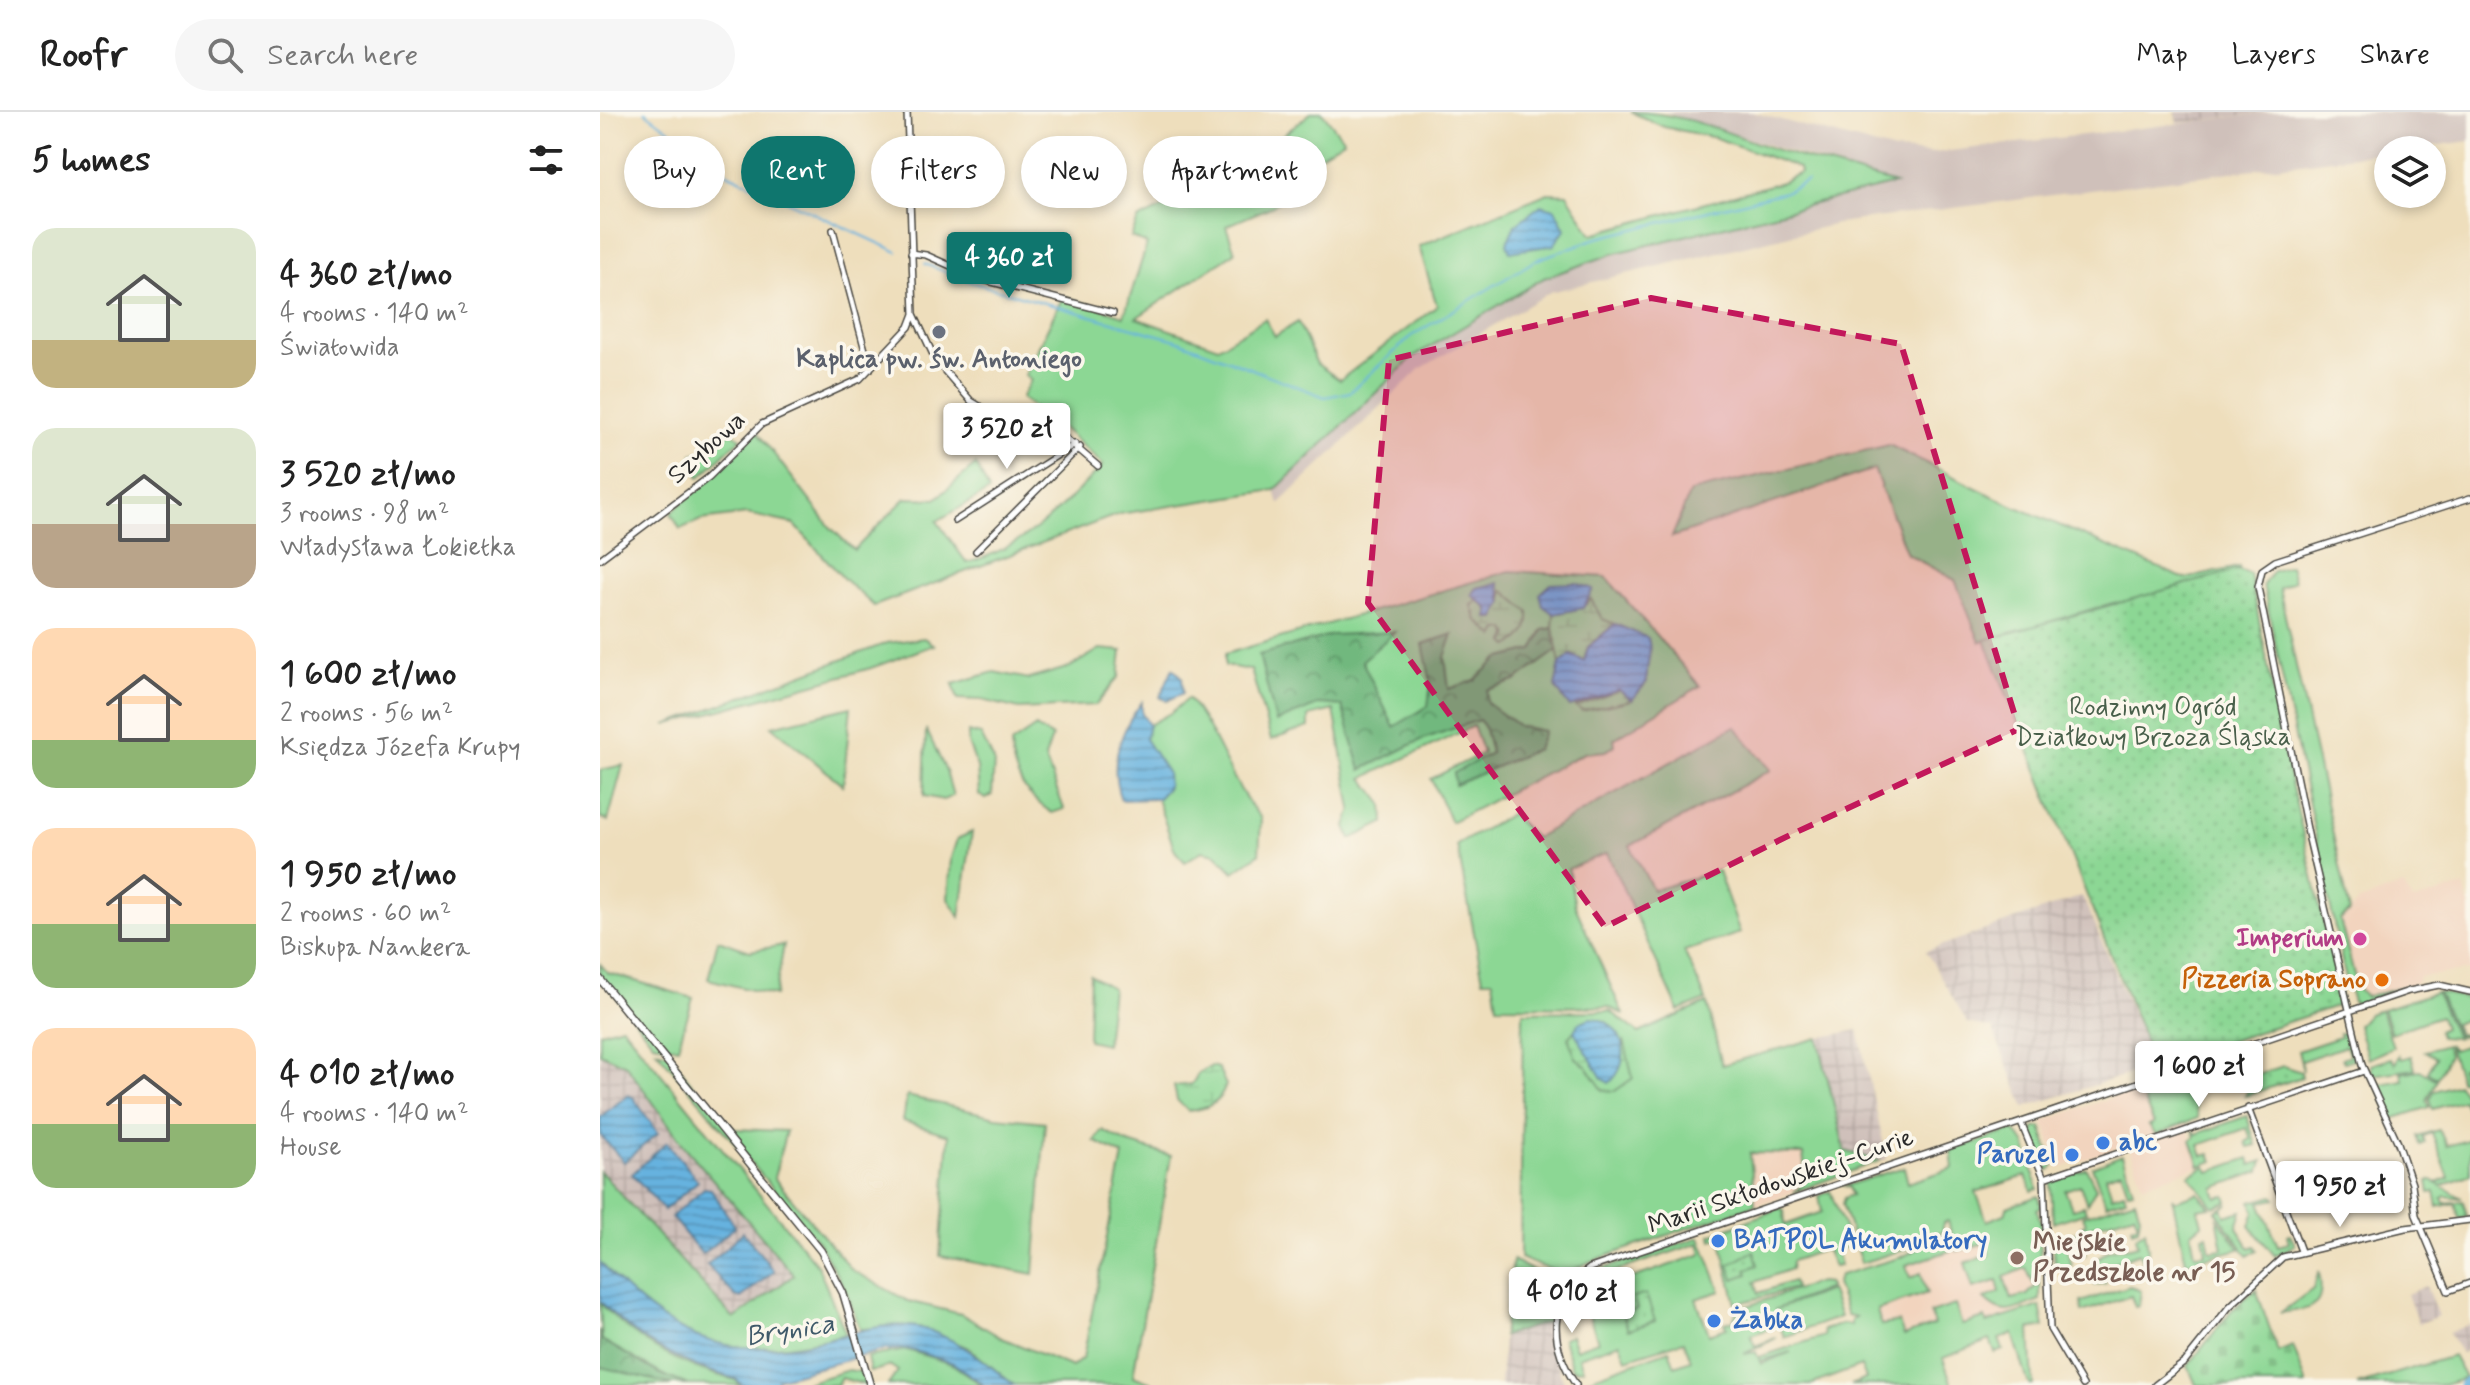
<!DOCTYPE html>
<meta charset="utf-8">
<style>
:root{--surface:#fff;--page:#f6f6f6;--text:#222;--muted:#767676;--line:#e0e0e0;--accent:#0f766e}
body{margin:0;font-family:Mynerve,sans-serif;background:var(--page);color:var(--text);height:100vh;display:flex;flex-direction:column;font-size:30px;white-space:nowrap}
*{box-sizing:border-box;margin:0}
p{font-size:26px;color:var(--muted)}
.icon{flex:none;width:44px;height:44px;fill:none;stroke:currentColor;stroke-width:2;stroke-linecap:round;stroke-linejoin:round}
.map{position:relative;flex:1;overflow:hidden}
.side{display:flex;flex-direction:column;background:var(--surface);width:600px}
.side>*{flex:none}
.guide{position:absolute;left:24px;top:24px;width:760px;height:72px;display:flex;gap:16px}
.controls{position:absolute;left:1774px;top:24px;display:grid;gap:16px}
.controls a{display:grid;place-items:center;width:72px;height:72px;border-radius:50%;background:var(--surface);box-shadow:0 4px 12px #0003;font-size:40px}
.price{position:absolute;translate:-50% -68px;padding:0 18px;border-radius:8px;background:#fff;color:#222;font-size:26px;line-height:52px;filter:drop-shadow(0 2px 4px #0008)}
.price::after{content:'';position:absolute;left:50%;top:48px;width:24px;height:18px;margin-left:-12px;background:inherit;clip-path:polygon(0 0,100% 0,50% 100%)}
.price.on{background:var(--accent);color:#fff}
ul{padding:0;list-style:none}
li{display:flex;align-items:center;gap:24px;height:200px;padding:0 32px}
li span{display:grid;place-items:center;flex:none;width:224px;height:160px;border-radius:24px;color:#555}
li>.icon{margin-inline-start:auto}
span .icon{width:96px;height:96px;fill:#fffc;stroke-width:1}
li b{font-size:34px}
h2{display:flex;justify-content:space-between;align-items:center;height:96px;padding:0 32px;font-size:34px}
.tag{padding:0 28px;border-radius:36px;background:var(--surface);box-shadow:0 4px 12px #0003;font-size:28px;line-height:72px}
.tag.on{background:var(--accent);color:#fff}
header{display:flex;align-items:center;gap:48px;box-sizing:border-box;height:112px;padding:0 40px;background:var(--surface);border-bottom:2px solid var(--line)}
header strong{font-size:38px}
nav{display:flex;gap:44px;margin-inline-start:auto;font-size:28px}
.search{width:560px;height:72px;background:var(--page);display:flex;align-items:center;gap:20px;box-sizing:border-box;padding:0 28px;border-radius:44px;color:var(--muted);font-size:30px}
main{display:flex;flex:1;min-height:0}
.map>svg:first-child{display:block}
.built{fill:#f2d4be}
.industrial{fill:url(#industrial-grid)}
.railway{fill:#cfc0ba}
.grass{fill:#8cd794;stroke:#5c8160;stroke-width:2}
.forest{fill:url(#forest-crowns);stroke:#4e7254;stroke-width:2}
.wetland{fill:url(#wetland-marsh);stroke:#5c8160;stroke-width:2}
.cemetery{fill:url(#cemetery-stones);stroke:#5c8160;stroke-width:2}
.park{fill:url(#park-dots);stroke:#5c8160;stroke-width:2}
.water{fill:url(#water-rules);stroke:#486e85;stroke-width:2}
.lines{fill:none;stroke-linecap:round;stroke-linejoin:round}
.stream{stroke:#66b2df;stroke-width:2}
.river{stroke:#66b2df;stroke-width:11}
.minor-casing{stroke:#484641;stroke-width:8}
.tertiary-casing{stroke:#484641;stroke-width:9}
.minor{stroke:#fff;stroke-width:5}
.tertiary{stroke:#fff;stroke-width:6}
.marked{fill:#c2185b;fill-opacity:0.2;stroke:#c2185b;stroke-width:6;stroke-dasharray:16 10;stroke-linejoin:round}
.worship-dot{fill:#6b7280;stroke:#fbf7ec;stroke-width:3}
.hotel-dot{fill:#d1479c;stroke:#fbf7ec;stroke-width:3}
.food-dot{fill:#e8710a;stroke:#fbf7ec;stroke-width:3}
.shop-dot{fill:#3f7fe0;stroke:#fbf7ec;stroke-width:3}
.education-dot{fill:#8d6e63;stroke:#fbf7ec;stroke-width:3}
.labels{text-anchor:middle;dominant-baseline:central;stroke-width:7;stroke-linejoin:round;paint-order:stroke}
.worship-label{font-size:26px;font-weight:bold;fill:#5b616d;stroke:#fbf7ec}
.street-label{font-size:26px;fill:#2b2b2b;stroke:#fbf7ec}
.park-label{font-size:26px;fill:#485f4a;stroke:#fbf7ec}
.hotel-label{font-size:26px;font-weight:bold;fill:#b23c85;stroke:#fbf7ec;text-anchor:end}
.food-label{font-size:26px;font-weight:bold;fill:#c56008;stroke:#fbf7ec;text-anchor:end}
.shop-label{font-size:26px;font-weight:bold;fill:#366cbe;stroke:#fbf7ec;text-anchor:start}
.education-label{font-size:26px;font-weight:bold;fill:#785e54;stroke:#fbf7ec;text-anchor:start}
.water-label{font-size:28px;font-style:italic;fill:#405a6a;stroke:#fbf7ec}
</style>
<header>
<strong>Roofr</strong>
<div class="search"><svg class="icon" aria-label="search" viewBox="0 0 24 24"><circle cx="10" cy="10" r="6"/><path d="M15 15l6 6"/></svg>Search here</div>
<nav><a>Map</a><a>Layers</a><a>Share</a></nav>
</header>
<main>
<section class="side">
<h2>5 homes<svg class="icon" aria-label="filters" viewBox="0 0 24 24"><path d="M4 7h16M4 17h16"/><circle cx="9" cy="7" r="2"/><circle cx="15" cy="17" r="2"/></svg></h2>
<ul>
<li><span style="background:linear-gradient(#dfe7d0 70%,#c2b280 0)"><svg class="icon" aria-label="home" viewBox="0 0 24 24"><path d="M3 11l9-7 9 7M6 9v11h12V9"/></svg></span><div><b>4 360 zł/mo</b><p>4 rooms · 140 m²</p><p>Światowida</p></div></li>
<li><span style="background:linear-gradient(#dfe7d0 60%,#b9a48a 0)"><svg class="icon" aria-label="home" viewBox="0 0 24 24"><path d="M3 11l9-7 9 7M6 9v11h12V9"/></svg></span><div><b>3 520 zł/mo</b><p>3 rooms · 98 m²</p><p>Władysława Łokietka</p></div></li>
<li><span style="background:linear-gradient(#ffd9b3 70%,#8fb573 0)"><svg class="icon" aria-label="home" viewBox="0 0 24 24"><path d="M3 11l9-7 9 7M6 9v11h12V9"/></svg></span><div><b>1 600 zł/mo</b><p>2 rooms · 56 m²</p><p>Księdza Józefa Krupy</p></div></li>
<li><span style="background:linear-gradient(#ffd9b3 60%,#8fb573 0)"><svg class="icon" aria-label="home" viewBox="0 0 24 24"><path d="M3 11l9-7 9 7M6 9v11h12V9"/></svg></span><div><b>1 950 zł/mo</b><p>2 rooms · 60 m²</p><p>Biskupa Nankera</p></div></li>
<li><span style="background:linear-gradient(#ffd9b3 60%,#8fb573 0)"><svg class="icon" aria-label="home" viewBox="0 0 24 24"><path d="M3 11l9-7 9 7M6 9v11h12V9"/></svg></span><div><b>4 010 zł/mo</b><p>4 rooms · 140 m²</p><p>House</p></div></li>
</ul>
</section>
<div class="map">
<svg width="1870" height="1273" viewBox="0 0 1870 1273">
<defs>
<pattern id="industrial-grid" width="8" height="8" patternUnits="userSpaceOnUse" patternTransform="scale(2)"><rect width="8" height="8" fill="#cfc0ba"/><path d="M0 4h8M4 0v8" fill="none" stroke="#b2a5a0"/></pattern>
<pattern id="forest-crowns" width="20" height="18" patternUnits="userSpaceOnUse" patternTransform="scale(2)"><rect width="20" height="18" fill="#71b87e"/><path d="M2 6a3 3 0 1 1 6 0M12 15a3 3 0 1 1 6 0" fill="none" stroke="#5d9667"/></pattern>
<pattern id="wetland-marsh" width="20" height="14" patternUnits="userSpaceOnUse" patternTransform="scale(2)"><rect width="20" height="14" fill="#8cd794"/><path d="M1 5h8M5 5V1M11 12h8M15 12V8" fill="none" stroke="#79b980"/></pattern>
<pattern id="cemetery-stones" width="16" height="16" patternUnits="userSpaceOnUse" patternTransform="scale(2)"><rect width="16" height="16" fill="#8cd794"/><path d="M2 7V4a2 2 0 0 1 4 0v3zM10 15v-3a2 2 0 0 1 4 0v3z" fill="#79b980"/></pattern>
<pattern id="park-dots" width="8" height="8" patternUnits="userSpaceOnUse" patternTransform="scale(2)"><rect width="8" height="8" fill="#8cd794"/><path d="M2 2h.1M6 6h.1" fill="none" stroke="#79b980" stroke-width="1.8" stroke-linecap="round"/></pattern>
<pattern id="water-rules" width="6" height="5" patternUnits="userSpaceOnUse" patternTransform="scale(2)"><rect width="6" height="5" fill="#66b2df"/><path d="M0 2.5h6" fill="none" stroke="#5491b5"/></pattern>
</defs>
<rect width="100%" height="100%" fill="#fbf7ec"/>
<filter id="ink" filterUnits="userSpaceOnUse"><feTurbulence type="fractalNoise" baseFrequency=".0125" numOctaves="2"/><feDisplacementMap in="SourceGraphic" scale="16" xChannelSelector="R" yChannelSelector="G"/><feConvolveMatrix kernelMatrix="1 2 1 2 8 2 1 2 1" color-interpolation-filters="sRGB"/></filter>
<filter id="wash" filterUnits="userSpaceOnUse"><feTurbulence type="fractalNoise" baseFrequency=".006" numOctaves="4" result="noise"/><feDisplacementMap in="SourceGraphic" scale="32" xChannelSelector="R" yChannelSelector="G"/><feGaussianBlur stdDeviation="1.8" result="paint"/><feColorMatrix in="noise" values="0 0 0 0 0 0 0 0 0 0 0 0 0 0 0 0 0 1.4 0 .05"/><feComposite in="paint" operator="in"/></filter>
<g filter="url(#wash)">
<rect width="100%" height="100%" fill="#eedebc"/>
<!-- built -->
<path class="built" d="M 1803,773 L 1813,789 L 1864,774 L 1870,797 L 1870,858 L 1819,865 L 1818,870 L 1767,885 L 1758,878 L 1740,808 L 1760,789 Z
M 1540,976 L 1558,1022 L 1586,1012 L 1600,1054 L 1543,1073 L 1528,1032 L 1460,1056 L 1443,1009 Z
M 1149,1041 L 1204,1042 L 1206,1069 L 1194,1080 L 1155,1093 Z
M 1431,1110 L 1442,1113 L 1440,1188 L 1411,1198 L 1413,1203 L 1325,1240 L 1256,1206 L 1243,1168 L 1345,1125 L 1383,1114 Z"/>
<!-- industrial -->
<path class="industrial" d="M 1576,0 L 1675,0 L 1577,11 Z
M 1482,784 L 1555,954 L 1425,995 L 1392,916 L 1367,911 L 1326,839 Z
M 1258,918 L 1287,1047 L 1279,1049 L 1245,1039 L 1218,926 Z
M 0,941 L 26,953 L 85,1035 L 194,1163 L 134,1208 L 0,1059 L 0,1023 L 24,1050 L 58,1021 L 33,985 L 27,983 L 0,1005 Z
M 1826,1174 L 1838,1204 L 1818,1212 L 1807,1182 Z
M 950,1209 L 960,1261 L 966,1273 L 900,1273 L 903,1224 Z
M 1870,1212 L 1870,1237 L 1861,1241 L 1848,1221 Z"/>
<!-- railway -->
<path class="railway" d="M 1064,0 L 1152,0 L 1295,39 L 1333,41 L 1675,0 L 1870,0 L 1870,29 L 1245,110 L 950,180 L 820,257 L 679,392 L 675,378 L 813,245 L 944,166 L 1012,142 L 1294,72 Z"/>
<!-- grass -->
<path class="grass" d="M 712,0 L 722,0 L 744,28 L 701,56 L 692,78 L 673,94 L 626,114 L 635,140 L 536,206 L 618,235 L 665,207 L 675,224 L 698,210 L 717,252 L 740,268 L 837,194 L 819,134 L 948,81 L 967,82 L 992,122 L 1182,70 L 1200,61 L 1199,56 L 1116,26 L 1064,15 L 1031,0 C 1083,0 1126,21 1175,37 C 1215,50 1255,60 1295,72 L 1012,142 L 944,166 L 813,245 L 675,378 L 519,402 L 274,494 L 244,467 L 194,412 L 147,402 L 101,408 L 80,417 L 71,401 L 157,320 L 231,416 L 254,438 L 306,386 L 336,387 L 376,352 L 389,379 L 337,409 L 367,451 C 429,433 460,397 503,353 L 465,318 L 421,286 L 431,268 L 425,263 L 463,184 L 524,204 L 547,132 L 531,125 L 538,108 L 641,57 Z
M 131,320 L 141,326 L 99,366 L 93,342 L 116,336 L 116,328 Z
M 1289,333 L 1405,390 L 1585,467 L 1639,455 L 1640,459 L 1542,488 L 1513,491 L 1380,530 L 1355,468 L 1307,442 L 1274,357 L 1072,425 L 1090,380 Z
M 1690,454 L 1694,469 L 1679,476 L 1750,800 L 1740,808 L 1758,878 L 1767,885 L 1802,875 L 1760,892 L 1753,890 L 1744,859 L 1663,473 L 1673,459 Z
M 910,459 L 1006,465 L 1100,574 L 1014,627 L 1015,633 L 1006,639 L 984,641 L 851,710 L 831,667 L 883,641 L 873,614 L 763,666 L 783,692 L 784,711 L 751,727 L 746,714 L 752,697 L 734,598 L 709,604 L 709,615 L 671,628 L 651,558 L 625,554 L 625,542 Z
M 324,526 L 334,533 L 271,556 L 66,613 L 287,531 Z
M 500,537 L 522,539 L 519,565 L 496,593 L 419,597 L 382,588 L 358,587 L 353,572 L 394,560 L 429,567 L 470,555 Z
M 588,586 C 619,624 628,668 661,706 L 659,742 L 634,760 L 616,742 L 602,739 L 585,750 L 575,739 L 557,687 L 568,675 L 545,627 L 549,613 L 572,600 Z
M 251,595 L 243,673 L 172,614 Z
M 1135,614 L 1171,658 L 1030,734 L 1053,778 L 1118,759 L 1140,821 L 1084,839 L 1106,888 L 1079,899 L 1007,741 L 968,757 L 975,794 L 1023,902 L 1008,895 L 897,894 L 893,868 L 883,868 L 857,733 L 911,702 L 935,726 Z
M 436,615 L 452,625 L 445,646 L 464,697 L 452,701 C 425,683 412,664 411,632 Z
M 326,617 L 346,659 L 353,684 L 343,688 L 324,684 Z
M 368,620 L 381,623 L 394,649 L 392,683 L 386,687 L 379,683 L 377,655 L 368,631 Z
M 23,653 L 8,709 L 0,706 L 0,658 Z
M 372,720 L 360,805 L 348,787 L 351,746 L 357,727 Z
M 118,828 L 150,839 L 184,833 L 175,884 L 108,867 Z
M 0,852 L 8,861 L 93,886 L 78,935 L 53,931 L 0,864 Z
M 490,863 L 512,876 L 506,932 L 488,928 Z
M 1836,880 L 1856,926 L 1840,925 L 1838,919 L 1844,916 L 1840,904 L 1791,921 L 1783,897 Z
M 1838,880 L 1870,887 L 1870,906 L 1854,912 L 1858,922 L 1865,923 L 1858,925 Z
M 1107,891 L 1122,953 L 1218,926 L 1245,1039 L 1279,1049 L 1194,1080 L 1206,1069 L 1203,1042 L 1150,1041 L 1155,1093 L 989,1150 C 963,1166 947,1157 920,1146 L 923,900 L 1010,899 L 1039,921 Z
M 1781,898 L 1793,935 L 1768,947 L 1758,913 L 1768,902 Z
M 22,914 L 218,1154 L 246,1222 C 138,1252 74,1235 0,1150 L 0,1059 L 134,1207 L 194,1163 L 85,1035 L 26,953 L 0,941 L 0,920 Z
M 1739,921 L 1746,921 L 1755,947 L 1744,950 L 1742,946 L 1750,943 L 1746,934 L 1701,949 L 1703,959 L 1698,939 L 1740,925 Z
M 1848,932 L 1853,938 L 1870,932 L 1870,952 L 1861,956 L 1865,969 L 1860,968 Z
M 1846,933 L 1849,943 L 1837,966 L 1828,960 L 1836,946 L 1825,939 Z
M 56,938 L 69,941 L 96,977 L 134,1017 L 186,1019 L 174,1066 L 252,1158 L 308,1189 L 361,1202 L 402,1226 L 472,1255 L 483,1246 L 523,1043 L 494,1029 L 502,1018 L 525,1030 L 571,1044 L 533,1264 L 557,1273 L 414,1273 L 369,1236 L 319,1215 L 260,1217 L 246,1179 L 219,1131 Z
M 1799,943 L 1801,947 L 1811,944 L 1815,957 L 1772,963 L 1771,953 L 1791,946 L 1795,952 Z
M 1820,958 L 1837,968 L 1827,988 L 1830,995 L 1792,1007 L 1776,968 L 1781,972 L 1803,968 L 1801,961 Z
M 1587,964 L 1598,1006 L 1556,1023 L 1549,1014 L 1554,1012 L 1540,980 Z
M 1858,972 C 1863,983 1870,982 1867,998 L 1863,988 L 1833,997 L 1830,987 L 1834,979 Z
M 307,984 L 396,1005 L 445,1010 L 434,1162 L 340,1144 L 349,1023 L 303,1009 Z
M 1647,1004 L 1656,1033 L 1648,1035 L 1646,1030 L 1651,1027 L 1647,1016 L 1599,1033 L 1603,1044 L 1610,1042 L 1613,1049 L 1600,1054 L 1591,1028 L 1595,1025 L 1593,1018 L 1596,1022 Z
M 1441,1015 L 1454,1054 L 1449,1059 L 1432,1022 L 1434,1016 Z
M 1414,1018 L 1425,1031 L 1438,1077 L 1432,1079 L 1426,1064 L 1376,1080 L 1387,1109 L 1405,1102 L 1407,1095 L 1439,1084 L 1441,1095 L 1437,1097 L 1441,1112 L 1440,1167 L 1433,1171 L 1426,1156 L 1404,1165 L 1411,1187 L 1427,1183 L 1440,1170 L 1440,1188 C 1415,1197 1405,1208 1384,1187 L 1400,1180 L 1397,1169 L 1373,1176 L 1365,1151 L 1389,1143 L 1385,1131 L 1356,1139 L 1348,1109 L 1343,1111 L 1343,1119 L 1309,1136 L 1261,1151 L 1242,1092 L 1244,1086 L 1252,1083 L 1249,1075 L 1245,1074 L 1304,1055 L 1308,1071 L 1353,1056 L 1351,1038 Z
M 1839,1018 L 1847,1034 L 1870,1027 L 1870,1062 L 1842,1074 L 1836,1071 L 1849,1066 L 1832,1021 L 1823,1024 L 1825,1031 L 1821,1033 L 1818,1024 Z
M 1522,1043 L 1533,1078 L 1528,1079 L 1521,1059 L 1506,1064 L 1512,1084 L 1524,1080 L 1526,1086 L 1506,1092 L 1492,1055 Z
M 1649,1046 L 1651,1053 L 1663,1049 L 1660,1059 L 1614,1076 L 1617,1086 L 1626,1084 L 1628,1090 L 1614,1095 L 1589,1063 L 1606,1054 L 1609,1060 Z
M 1486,1056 L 1496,1076 L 1487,1092 L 1480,1073 L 1465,1078 L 1472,1097 L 1484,1094 L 1486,1100 L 1453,1111 L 1451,1071 Z
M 1832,1068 L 1862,1086 L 1845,1084 L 1842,1087 L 1844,1091 L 1863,1089 L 1867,1104 L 1859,1106 L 1855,1091 L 1838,1095 L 1835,1080 L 1830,1081 L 1828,1069 Z
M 1230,1079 L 1251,1133 L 1236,1138 L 1240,1153 L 1234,1155 L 1226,1137 L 1192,1149 L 1191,1157 L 1155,1170 L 1159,1181 L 1193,1169 L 1195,1176 L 1136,1192 L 1120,1125 L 1112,1128 L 1111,1123 L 1180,1096 L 1184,1098 L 1185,1113 L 1222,1100 L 1219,1084 Z
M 1598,1081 L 1610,1095 L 1598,1097 L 1602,1112 L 1591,1121 L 1595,1142 L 1606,1141 L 1603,1124 L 1607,1123 L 1610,1139 L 1623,1137 L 1617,1105 L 1640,1137 L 1586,1150 L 1572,1085 L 1575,1089 Z
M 1673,1084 L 1676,1087 L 1660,1090 L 1678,1134 L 1689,1131 L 1687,1123 L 1690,1122 L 1695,1133 L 1675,1144 L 1650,1114 L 1655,1099 L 1651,1090 Z
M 1535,1087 L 1540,1104 L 1538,1116 L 1533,1118 L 1532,1114 L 1538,1112 L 1534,1101 L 1482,1117 L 1481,1114 L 1486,1112 L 1483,1104 Z
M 1629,1092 L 1622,1096 L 1625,1104 L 1642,1099 L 1637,1116 L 1650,1136 L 1655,1134 L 1657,1138 L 1648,1144 L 1616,1099 Z
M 1545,1118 L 1548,1137 L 1546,1158 L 1538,1158 L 1537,1154 L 1543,1151 L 1539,1141 L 1493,1159 L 1497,1169 L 1504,1167 L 1506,1171 L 1495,1173 L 1491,1154 C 1518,1125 1514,1142 1538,1133 L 1536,1124 Z
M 1480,1119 L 1486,1144 L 1479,1126 L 1465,1131 L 1472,1153 L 1455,1156 L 1453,1129 Z
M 1343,1123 L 1350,1139 L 1306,1153 L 1310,1166 L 1321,1161 L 1327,1181 L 1277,1198 L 1281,1213 L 1299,1210 L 1304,1224 L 1334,1213 L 1330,1201 L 1355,1193 L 1362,1213 L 1385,1206 L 1387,1211 L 1440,1194 L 1444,1215 L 1430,1217 L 1433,1273 L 1429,1273 L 1413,1222 L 1399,1227 L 1403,1238 L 1395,1241 L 1390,1228 L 1343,1246 L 1352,1273 L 1251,1273 L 1266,1267 L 1261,1254 L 1210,1273 L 982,1273 L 985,1268 L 1069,1238 L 1075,1254 L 1091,1248 L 1084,1229 L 1026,1247 L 1020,1231 L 979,1245 L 983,1257 L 976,1258 L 972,1257 L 963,1226 L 971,1223 L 976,1237 L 998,1229 L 988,1201 L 961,1209 C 962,1188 974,1175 989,1163 L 996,1169 L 991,1171 L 995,1179 L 1102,1142 L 1099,1131 L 1005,1163 L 1002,1157 L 1100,1125 L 1121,1179 L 1096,1187 L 1109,1222 L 1127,1216 L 1125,1211 L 1133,1209 L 1138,1197 L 1219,1170 L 1228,1171 L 1229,1176 L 1174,1198 L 1230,1178 L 1240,1205 L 1184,1225 L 1180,1213 L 1151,1223 L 1155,1234 L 1176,1226 L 1144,1242 L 1156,1240 L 1161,1252 L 1191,1240 L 1161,1249 L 1159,1245 L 1224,1224 L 1223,1218 L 1243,1212 L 1251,1214 L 1251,1208 L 1256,1205 L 1247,1203 L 1236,1172 L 1240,1163 L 1302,1145 Z
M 913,1148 L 959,1173 L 948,1196 L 950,1209 L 903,1224 Z
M 1719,1159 C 1726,1198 1713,1196 1680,1201 L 1713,1177 Z
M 1530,1174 L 1541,1179 L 1539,1194 L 1535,1195 L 1531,1184 L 1482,1200 L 1481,1190 Z
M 0,1191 C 39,1232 81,1255 135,1268 L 140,1273 L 88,1273 L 74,1269 L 2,1228 Z
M 307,1238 L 352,1252 L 382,1273 L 288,1273 L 298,1259 L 291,1254 L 270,1260 L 267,1245 Z
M 1853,1244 L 1865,1266 L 1844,1273 L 1757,1273 Z
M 0,1255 C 21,1256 53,1264 72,1273 L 0,1273 Z
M 248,1258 L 261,1260 L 266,1273 L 241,1266 L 237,1273 L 200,1273 Z"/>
<!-- forest -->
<path class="forest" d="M 953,516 L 959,537 L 915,569 L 887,578 L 887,591 L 919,614 L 944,619 L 937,637 L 855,673 L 854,661 L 891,641 L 884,614 L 879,608 L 823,627 L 761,658 L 742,594 L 720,592 L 676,610 L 659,543 L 732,523 L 795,520 L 762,549 L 794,615 L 828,594 L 831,571 L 823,532 L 853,522 L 845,545 L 849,577 L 875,568 L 898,547 L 933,538 L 943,518 Z
M 0,1219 L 2,1228 L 60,1262 L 88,1273 C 60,1273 27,1260 0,1255 Z"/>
<!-- wetland -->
<path class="wetland" d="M 903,478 L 929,500 C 930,517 924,527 909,534 L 905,530 L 909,524 L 906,517 L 899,518 L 895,525 L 876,507 L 872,493 L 878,488 L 889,497 L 903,491 Z
M 991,487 L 1002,507 L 1015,512 L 988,535 L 984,549 L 971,543 L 960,552 L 953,516 L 954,502 L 982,496 Z
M 1020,578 L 1032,588 L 982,599 L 976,595 Z
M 974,919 L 982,927 L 1002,966 L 1021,951 L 1024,928 L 1033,966 L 1015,979 L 1003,978 L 987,955 L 976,946 L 968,926 Z
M 611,954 L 618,956 L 626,973 C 620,992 607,997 588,999 L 577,988 L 574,974 L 592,972 L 598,962 Z"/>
<!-- cemetery -->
<path class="cemetery" d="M 1656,1177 L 1678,1240 L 1693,1234 L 1707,1273 L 1596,1273 L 1588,1254 L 1631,1199 Z"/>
<!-- park -->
<path class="park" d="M 1637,458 L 1650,462 L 1689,662 L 1740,881 L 1739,893 L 1555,954 L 1385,528 Z
M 1683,954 L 1701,960 L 1702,965 L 1645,984 L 1654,964 Z
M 1154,1139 L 1158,1153 L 1146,1157 L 1148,1162 L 1134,1167 L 1129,1153 Z
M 1046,1182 L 1055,1209 L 1028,1218 L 1023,1203 L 1037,1197 L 1033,1186 Z"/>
<!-- water -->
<path class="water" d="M 941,93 L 955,97 L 965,117 L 954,133 L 910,140 L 907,131 L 915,113 Z
M 899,471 L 903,491 L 895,506 L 888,506 L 889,497 L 872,483 L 877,476 Z
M 976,471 L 993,477 L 983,496 L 954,502 L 943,494 L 940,482 L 951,472 Z
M 1015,512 L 1048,526 C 1053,543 1045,553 1047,570 L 1032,588 L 1019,578 L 970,595 L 955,575 L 960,552 L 971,543 L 984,549 L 988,535 Z
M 573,556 L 582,565 L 583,581 L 567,589 L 560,585 Z
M 542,590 L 542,602 L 549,613 L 545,627 L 567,660 L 568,675 L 557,687 L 521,688 C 508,653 520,619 542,590 Z
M 990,906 C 1025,907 1034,951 1009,971 L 1002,966 L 974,919 L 979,911 Z
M 28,983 L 33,985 L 58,1021 L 24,1050 L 0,1023 L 0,1005 Z
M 67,1030 L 98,1069 L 64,1098 L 32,1062 Z
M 104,1076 L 111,1077 L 135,1115 L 102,1142 L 71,1105 Z
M 143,1120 L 174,1159 L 141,1186 L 135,1184 L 107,1153 Z
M 0,1150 C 63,1222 123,1251 220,1229 C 252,1222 288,1207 321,1216 C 358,1226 385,1250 414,1273 L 384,1273 L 353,1251 L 308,1237 L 283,1238 L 177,1267 L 177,1273 L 142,1273 L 136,1267 C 81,1252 39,1231 0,1189 Z"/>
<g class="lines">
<!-- stream -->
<path class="stream" d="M 45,0 L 129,62 L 298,140
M 325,152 L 374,171 L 576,228 L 725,285 L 750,280 L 813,223 L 936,148 L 994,127 L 1185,80 L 1207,69"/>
<!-- river -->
<path class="river" d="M 1863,1273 L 1870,1270"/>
</g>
</g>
<g filter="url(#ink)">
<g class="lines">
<!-- minor casing -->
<g class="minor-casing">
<path id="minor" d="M 307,0 L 314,202 L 336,249 L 371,289 L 411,313 L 463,324 L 498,354
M 233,118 L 270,257
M 311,141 L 326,143 L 380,167 L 513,201
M 1870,386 L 1675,449 L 1662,458 L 1658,475 L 1709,727 L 1762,953 L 1798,1031 L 1812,1072 L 1816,1103 L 1848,1179 L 1870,1171
M 355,409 L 475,332
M 376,439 L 480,335
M 0,447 L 109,365 L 162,312 L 260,267 L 309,215 L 314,202
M 1648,996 L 1701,1139
M 1421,1011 L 1444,1066 L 1450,1217 L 1483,1273
M 1444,1066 L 1764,959
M 976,1273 C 948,1231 947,1186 990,1156 L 1809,879 L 1839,873 L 1870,880
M 1555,1273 L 1585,1250 L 1629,1195 L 1683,1145 L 1805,1116 L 1870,1108"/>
</g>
<!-- tertiary casing -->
<g class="tertiary-casing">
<path id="tertiary" d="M 0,867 L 221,1139 L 243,1181 L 270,1273"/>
</g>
<!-- minor -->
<use href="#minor" class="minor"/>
<!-- tertiary -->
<use href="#tertiary" class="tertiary"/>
</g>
</g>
<!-- marked area -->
<path class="marked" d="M 1051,186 L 1301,232 L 1419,617 L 1190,723 L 1005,815 L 768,491 L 789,248 Z"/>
<!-- markers -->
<circle class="worship-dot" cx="339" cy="220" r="8"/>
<circle class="hotel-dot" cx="1760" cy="827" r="8"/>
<circle class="food-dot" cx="1782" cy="868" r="8"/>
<g class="shop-dot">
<circle cx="1503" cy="1031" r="8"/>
<circle cx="1472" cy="1043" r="8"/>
<circle cx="1118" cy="1129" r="8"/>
<circle cx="1114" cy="1209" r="8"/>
</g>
<circle class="education-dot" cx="1417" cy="1146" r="8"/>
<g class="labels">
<!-- worship labels -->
<g class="worship-label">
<text x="339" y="248">Kaplica pw. św. Antoniego</text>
</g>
<!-- street labels -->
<g class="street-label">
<text transform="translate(107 336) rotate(-42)">Szybowa</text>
<text transform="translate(1181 1070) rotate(-19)">Marii Skłodowskiej-Curie</text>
</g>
<!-- park labels -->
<g class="park-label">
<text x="1553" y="596">Rodzinny Ogród<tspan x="1553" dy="30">Działkowy Brzoza Śląska</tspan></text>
</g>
<!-- hotel labels -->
<g class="hotel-label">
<text x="1744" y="827">Imperium</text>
</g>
<!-- food labels -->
<g class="food-label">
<text x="1766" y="868">Pizzeria Soprano</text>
</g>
<!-- shop labels -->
<g class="shop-label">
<text x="1519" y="1031">abc</text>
<text x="1456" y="1043" text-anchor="end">Paruzel</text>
<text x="1134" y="1129">BATPOL Akumulatory</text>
<text x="1130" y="1209">Żabka</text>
</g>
<!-- education labels -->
<g class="education-label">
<text x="1433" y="1131">Miejskie<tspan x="1433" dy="30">Przedszkole nr 15</tspan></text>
</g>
<!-- water labels -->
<g class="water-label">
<text transform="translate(190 1219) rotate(-9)">Brynica</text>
</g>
</g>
</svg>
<div class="controls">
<a><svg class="icon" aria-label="layers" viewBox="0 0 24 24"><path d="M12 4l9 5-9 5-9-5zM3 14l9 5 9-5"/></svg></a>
</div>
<b class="price on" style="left:409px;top:188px">4 360 zł</b>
<b class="price" style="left:407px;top:359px">3 520 zł</b>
<b class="price" style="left:1599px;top:997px">1 600 zł</b>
<b class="price" style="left:1740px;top:1117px">1 950 zł</b>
<b class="price" style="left:972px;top:1223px">4 010 zł</b>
<div class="guide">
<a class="tag">Buy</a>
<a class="tag on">Rent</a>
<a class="tag">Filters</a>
<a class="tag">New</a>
<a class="tag">Apartment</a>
</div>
</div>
</main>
